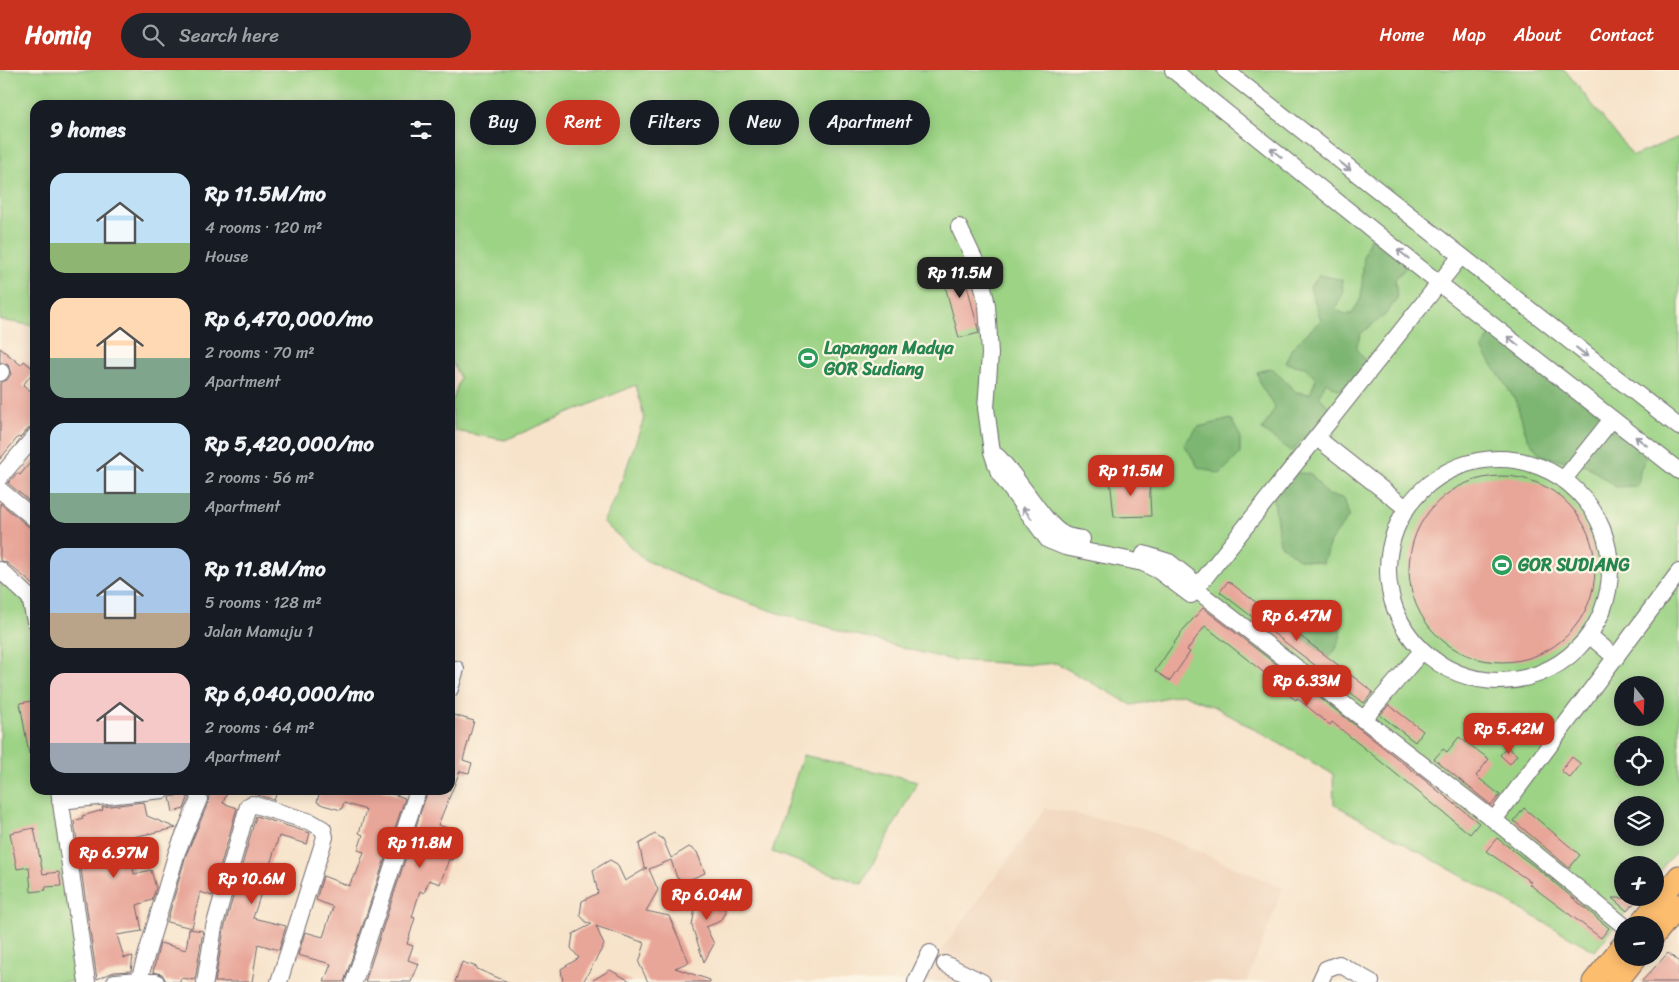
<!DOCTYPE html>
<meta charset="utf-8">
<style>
:root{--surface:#171b24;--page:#20242c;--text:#f1f3f6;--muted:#9ea1a6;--accent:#c8321e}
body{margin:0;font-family:Sriracha,sans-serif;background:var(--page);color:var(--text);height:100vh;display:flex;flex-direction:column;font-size:19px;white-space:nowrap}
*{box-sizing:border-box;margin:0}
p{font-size:16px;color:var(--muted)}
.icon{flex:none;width:28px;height:28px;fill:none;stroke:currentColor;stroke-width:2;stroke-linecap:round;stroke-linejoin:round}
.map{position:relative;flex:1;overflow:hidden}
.panel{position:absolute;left:30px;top:30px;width:425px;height:695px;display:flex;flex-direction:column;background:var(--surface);border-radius:15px;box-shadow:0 2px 12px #0003}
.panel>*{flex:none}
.hud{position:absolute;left:470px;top:30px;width:475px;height:45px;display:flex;gap:10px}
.needle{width:32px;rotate:162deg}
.buttons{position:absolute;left:1614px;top:606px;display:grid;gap:10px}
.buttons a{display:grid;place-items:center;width:50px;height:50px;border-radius:50%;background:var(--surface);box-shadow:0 2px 12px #0003;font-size:25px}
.price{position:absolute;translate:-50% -42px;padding:0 11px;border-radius:10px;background:var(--accent);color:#fff;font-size:16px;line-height:32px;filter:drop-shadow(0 1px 2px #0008)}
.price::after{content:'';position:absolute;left:50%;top:30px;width:15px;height:11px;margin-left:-8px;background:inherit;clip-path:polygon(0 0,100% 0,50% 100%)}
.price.on{background:#222;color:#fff}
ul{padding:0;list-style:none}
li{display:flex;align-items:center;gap:15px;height:125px;padding:0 20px}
li span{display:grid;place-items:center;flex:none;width:140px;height:100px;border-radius:15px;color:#555}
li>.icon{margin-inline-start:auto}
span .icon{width:60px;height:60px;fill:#fffc;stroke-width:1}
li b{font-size:21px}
h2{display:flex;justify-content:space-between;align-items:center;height:60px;padding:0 20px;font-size:21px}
.pill{padding:0 18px;border-radius:22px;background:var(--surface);box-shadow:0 2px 12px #0003;font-size:18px;line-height:45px}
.pill.on{background:var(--accent);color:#fff}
header{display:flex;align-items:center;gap:30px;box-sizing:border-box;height:70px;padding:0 25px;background:var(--accent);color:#fff}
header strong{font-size:24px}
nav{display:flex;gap:28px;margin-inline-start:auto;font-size:18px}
.search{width:350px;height:45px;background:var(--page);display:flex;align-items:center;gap:12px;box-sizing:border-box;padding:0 18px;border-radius:28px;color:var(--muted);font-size:19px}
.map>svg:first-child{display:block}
.built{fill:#f1d5bd}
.green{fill:#9cd385;stroke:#5f7a60;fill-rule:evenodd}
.forest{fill:#7db572;stroke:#506c56}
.building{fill:#e8a699}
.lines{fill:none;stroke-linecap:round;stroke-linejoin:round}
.minor-casing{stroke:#6d666d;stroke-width:18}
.major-casing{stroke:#6d666d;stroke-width:23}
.minor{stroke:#fff;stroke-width:16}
.major{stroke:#fcbd6e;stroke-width:21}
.oneway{stroke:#9c9ca7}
.labels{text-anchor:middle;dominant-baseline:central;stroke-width:4.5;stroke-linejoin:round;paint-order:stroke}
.leisure-label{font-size:18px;font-weight:bold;fill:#27864d;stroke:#fcf5e5;text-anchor:start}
</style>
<header>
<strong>Homiq</strong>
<div class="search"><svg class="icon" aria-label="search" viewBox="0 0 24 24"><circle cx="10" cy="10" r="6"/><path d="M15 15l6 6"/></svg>Search here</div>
<nav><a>Home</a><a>Map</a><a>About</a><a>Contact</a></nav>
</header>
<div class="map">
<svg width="1679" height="912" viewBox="0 0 1679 912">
<rect width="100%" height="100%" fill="#fcf5e5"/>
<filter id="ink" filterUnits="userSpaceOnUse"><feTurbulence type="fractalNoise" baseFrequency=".02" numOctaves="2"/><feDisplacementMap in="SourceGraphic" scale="10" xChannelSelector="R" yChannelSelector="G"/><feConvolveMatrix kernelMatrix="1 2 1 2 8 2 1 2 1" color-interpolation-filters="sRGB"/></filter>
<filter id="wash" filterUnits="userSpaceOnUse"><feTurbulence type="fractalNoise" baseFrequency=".0096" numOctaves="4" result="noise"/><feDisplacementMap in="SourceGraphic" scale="20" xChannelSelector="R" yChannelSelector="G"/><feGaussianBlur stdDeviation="1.12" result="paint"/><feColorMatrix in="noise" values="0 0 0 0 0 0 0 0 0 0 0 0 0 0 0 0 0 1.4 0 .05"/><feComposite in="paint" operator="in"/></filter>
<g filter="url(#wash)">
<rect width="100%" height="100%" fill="#f7e3ca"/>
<!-- built -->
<path class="built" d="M 1046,738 L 1143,758 L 1283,818 L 1247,912 L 926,912 L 943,878 Z"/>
<!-- green -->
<path class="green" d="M 0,0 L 1565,0 L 1633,86 L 1679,67 L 1679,777 L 1655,807 L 1655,795 L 1622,795 L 1622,828 L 1638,828 L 1595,881 L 1334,734 L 1333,704 L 1215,637 L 1182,624 L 1132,635 L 1056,593 L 1033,595 L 952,590 L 907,579 L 778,543 L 713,521 L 645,490 L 603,452 L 617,425 L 644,348 L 636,315 L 505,370 L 455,361 L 451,335 L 460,308 L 450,288 L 450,35 L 35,35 L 35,256 L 0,250 ZM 1622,615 L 1655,615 L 1655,648 L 1622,648 ZM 1622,675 L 1655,675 L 1655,708 L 1622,708 ZM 1622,735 L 1655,735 L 1655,768 L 1622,768 Z
M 0,500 L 13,510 L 35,553 L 35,720 L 59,720 L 87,912 L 0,912 Z
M 803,685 L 918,711 L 862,814 L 772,782 Z"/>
<!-- forest -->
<path class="forest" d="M 1370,168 L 1412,191 L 1395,209 L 1397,229 L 1385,245 L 1361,263 L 1356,279 L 1366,291 L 1365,308 L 1339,320 L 1326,312 L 1319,326 L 1330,338 L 1318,366 L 1301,370 L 1292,382 L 1262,360 L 1275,338 L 1261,316 L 1257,302 L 1272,298 L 1296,322 L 1310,324 L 1316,309 L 1305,297 L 1285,293 L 1292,278 L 1321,250 L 1310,217 L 1320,205 L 1342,210 L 1343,224 L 1335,239 L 1345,244 L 1352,244 L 1361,228 L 1364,185 Z
M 1493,260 L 1649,382 L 1640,400 L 1638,416 L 1616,417 L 1586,395 L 1541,386 L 1527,367 L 1516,331 L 1482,279 Z
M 1231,349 L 1240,366 L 1240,384 L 1220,404 L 1198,397 L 1184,374 L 1198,357 Z
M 1289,402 L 1311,404 L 1327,425 L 1344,428 L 1349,446 L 1330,472 L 1323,493 L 1299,489 L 1280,474 L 1273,423 Z
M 1305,529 L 1324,531 L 1342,562 L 1336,579 L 1329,588 L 1282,552 Z"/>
<g id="blocks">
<!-- building -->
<path class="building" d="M 961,191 L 979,263 L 959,268 L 940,197 Z
M 0,278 L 21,295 L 24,291 L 35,300 L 23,315 L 35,324 L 35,356 L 28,359 L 20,368 L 18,367 L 0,389 L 0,313 L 7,310 L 11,304 L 8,295 L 0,292 Z
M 35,387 L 35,436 L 8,413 L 17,403 L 20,405 Z
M1409 499a93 93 0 1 1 186 0a93 93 0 1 1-186 0Z
M 1149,408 L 1151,446 L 1114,447 L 1110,409 Z
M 0,433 L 29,457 L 35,459 L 35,516 L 7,493 L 0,490 Z
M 1228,511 L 1329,588 L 1373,622 L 1364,633 L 1220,522 Z
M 1203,538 L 1346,648 L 1479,753 L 1470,764 L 1332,652 L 1330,655 L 1297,628 L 1296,630 L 1275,616 L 1277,613 L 1205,556 L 1187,580 L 1190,582 L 1170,611 L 1155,601 L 1183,560 Z
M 32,631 L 35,648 L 35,683 L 29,684 L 20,633 Z
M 1389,635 L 1423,661 L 1415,672 L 1380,645 Z
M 450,644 L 474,651 L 463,690 L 472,693 L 469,703 L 460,701 L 438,755 L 460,762 L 455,776 L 457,777 L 452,790 L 449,789 L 440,814 L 429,810 L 424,823 L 420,821 L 412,847 L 415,848 L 407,874 L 413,876 L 408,890 L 419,894 L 411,912 L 365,912 L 428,720 L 450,720 Z
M 1459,667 L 1489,689 L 1476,706 L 1500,725 L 1491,735 L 1434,689 L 1443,679 L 1447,682 Z
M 1507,677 L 1517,685 L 1510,694 L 1500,685 Z
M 1572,687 L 1581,694 L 1570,708 L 1561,701 Z
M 210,720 L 228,720 L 223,733 L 237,738 L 212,826 L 200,822 L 192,858 L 167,852 L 186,785 L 208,733 Z
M 260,720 L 278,720 L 274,730 L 258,725 Z
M 320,720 L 380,720 L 405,728 L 344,912 L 324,912 L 331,894 L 298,885 L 305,862 L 323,867 L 333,837 L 316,830 L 323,806 L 349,816 L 354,805 L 356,805 L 364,782 L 358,780 L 363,765 L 359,763 L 366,740 L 344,733 L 341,740 L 323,735 L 317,732 Z
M 185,724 L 188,728 L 184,739 L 173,742 L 170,727 Z
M 144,732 L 147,746 L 176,758 L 128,768 L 134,804 L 151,800 L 156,818 L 152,830 L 137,835 L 142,861 L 117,865 L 124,888 L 133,886 L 131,901 L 114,902 L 97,909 L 74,751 L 83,748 L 82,746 L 103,740 L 102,737 Z
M 1524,738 L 1580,785 L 1569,798 L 1514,751 Z
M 256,746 L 310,763 L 307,774 L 279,766 L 253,848 L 286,856 L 279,880 L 258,874 L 252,912 L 215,912 L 224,859 Z
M 34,758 L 43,804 L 59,802 L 61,816 L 45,817 L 46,820 L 31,822 L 29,797 L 17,799 L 10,763 Z
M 655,764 L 663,769 L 671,788 L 689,777 L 697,782 L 705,803 L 686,811 L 677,808 L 671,790 L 649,799 L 658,820 L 646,841 L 669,846 L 689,892 L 675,898 L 710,910 L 710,912 L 648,912 L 639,893 L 645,873 L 596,856 L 604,875 L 583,912 L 563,912 L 561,899 L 579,888 L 571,878 L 573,864 L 592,854 L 586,852 L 580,845 L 582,831 L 598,823 L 593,800 L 610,790 L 617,794 L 625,811 L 647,798 L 644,797 L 639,774 Z
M 1497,768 L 1543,803 L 1609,858 L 1601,868 L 1529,814 L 1531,812 L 1486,781 Z
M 717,820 L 726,842 L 721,851 L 706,857 L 714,874 L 704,892 L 692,856 L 696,832 Z
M 1612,828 L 1639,828 L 1627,841 Z
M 189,859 L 203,861 L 195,910 L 181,908 L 180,912 L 166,911 L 162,904 L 153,902 L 160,873 L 186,880 Z
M 1668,883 L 1679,892 L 1679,912 L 1641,912 Z
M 462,892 L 477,897 L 477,899 L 508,912 L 455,912 Z
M 610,900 L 632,912 L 590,912 Z"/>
</g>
</g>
<g filter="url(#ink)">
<use href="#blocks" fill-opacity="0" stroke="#6d666d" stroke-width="1"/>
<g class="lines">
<!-- minor casing -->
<g class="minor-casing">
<path id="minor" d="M 1173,0 L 1441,215 L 1679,401
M 1225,0 L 1679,357
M 959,157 L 979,199 L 987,235 L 990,284 L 986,338 L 992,382 L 999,403 L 1048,470 L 1065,477 L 1143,493 L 1159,501 L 1191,525 L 1460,187
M 0,303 L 1,302
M 1317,368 L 1406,438
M 997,386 C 1016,404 1045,455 1063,464 C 1068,467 1076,468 1082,469
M1388 500a111 111 0 1 1 222 0a111 111 0 1 1-222 0Z
M 0,407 L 35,366
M 1564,409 L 1612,349
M 0,420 L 35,449
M 1144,484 L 1169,492 L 1198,515
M 0,500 L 30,528 L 35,551
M 1195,519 L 1494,750 L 1623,855
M 1590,566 L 1616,588
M 450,619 L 456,599
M 1363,650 L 1422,581
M 59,720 L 87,912
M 60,731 L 163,720
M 1494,750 L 1679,502
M 945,894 L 982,912
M 115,912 L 139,910
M 156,912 L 139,910 L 177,782 L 199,729 L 197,722 L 194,720
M 205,912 L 214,857 L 248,736 L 252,734 L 311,752 L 323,759 L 325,767 L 279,912
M 354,912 L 418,720
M 916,912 L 930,883
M 1320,912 L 1326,899 L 1339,894 L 1371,912"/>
</g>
<!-- major casing -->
<g class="major-casing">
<path id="major" d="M 1639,855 L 1679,806
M 1655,865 L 1679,835
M 1593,912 L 1622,876
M 1617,912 L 1636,888"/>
</g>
<!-- minor -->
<use href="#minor" class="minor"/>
<!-- major -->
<use href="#major" class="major"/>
</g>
<!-- one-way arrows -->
<defs><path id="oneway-shaft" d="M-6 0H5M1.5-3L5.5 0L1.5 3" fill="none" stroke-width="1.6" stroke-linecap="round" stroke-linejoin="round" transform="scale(1.25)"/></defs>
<g class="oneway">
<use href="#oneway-shaft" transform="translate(1276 83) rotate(-141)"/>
<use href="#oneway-shaft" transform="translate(1345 96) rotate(38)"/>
<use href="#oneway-shaft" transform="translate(1403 184) rotate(-141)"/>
<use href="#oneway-shaft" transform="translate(1513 271) rotate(-142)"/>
<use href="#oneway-shaft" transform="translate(1582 282) rotate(38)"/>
<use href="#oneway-shaft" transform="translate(1641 371) rotate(-142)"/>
<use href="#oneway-shaft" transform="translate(1027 443) rotate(-128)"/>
</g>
</g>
<!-- icons -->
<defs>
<g id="stadium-disc" transform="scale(1.125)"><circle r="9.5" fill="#2e9e5b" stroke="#fcf5e5"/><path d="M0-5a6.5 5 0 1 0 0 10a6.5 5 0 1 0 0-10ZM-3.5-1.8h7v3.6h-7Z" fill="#fff"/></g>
</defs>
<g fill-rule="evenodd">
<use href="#stadium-disc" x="808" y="288"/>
<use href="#stadium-disc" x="1502" y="495"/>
</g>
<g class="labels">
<!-- leisure labels -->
<g class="leisure-label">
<text x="824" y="278">Lapangan Madya<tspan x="824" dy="21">GOR Sudiang</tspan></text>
<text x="1518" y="495">GOR SUDIANG</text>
</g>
</g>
</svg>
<div class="buttons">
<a><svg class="needle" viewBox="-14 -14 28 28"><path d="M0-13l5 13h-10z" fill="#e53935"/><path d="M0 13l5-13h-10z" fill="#9ea1a6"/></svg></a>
<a><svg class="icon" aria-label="locate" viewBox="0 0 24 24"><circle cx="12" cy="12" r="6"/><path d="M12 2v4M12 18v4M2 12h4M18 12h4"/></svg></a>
<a><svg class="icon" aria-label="layers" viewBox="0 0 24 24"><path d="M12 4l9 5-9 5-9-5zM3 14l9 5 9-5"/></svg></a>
<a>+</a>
<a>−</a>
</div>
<b class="price on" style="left:960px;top:229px">Rp 11.5M</b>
<b class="price" style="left:1131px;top:427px">Rp 11.5M</b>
<b class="price" style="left:1297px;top:572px">Rp 6.47M</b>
<b class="price" style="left:1307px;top:637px">Rp 6.33M</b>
<b class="price" style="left:1509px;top:685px">Rp 5.42M</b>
<b class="price" style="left:420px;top:799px">Rp 11.8M</b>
<b class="price" style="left:114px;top:809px">Rp 6.97M</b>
<b class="price" style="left:252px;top:835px">Rp 10.6M</b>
<b class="price" style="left:707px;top:851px">Rp 6.04M</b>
<div class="hud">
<a class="pill">Buy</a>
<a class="pill on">Rent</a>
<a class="pill">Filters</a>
<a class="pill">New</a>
<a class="pill">Apartment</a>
</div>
<section class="panel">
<h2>9 homes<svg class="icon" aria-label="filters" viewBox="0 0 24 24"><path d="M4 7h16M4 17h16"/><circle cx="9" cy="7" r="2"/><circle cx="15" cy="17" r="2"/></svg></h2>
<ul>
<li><span style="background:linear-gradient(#bfe0f5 70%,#8fb573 0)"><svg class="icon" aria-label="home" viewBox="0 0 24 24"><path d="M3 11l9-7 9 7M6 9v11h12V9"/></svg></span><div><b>Rp 11.5M/mo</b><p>4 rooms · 120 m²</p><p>House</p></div></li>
<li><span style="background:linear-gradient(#ffd9b3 60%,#7fa58c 0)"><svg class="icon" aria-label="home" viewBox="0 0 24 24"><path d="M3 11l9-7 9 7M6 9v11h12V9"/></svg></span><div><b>Rp 6,470,000/mo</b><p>2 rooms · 70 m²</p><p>Apartment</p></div></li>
<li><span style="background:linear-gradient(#bfe0f5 70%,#7fa58c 0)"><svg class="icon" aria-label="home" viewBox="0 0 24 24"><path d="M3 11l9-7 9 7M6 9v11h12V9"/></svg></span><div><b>Rp 5,420,000/mo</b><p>2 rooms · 56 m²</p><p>Apartment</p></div></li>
<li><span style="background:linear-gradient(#a9c7e8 65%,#b9a48a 0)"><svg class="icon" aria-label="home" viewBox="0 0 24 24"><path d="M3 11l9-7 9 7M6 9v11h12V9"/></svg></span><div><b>Rp 11.8M/mo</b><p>5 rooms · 128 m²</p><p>Jalan Mamuju 1</p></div></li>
<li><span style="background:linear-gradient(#f6c9c9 70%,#9aa5b1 0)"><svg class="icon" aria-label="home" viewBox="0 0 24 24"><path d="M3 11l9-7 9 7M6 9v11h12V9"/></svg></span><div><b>Rp 6,040,000/mo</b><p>2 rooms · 64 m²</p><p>Apartment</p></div></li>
</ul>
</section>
</div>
